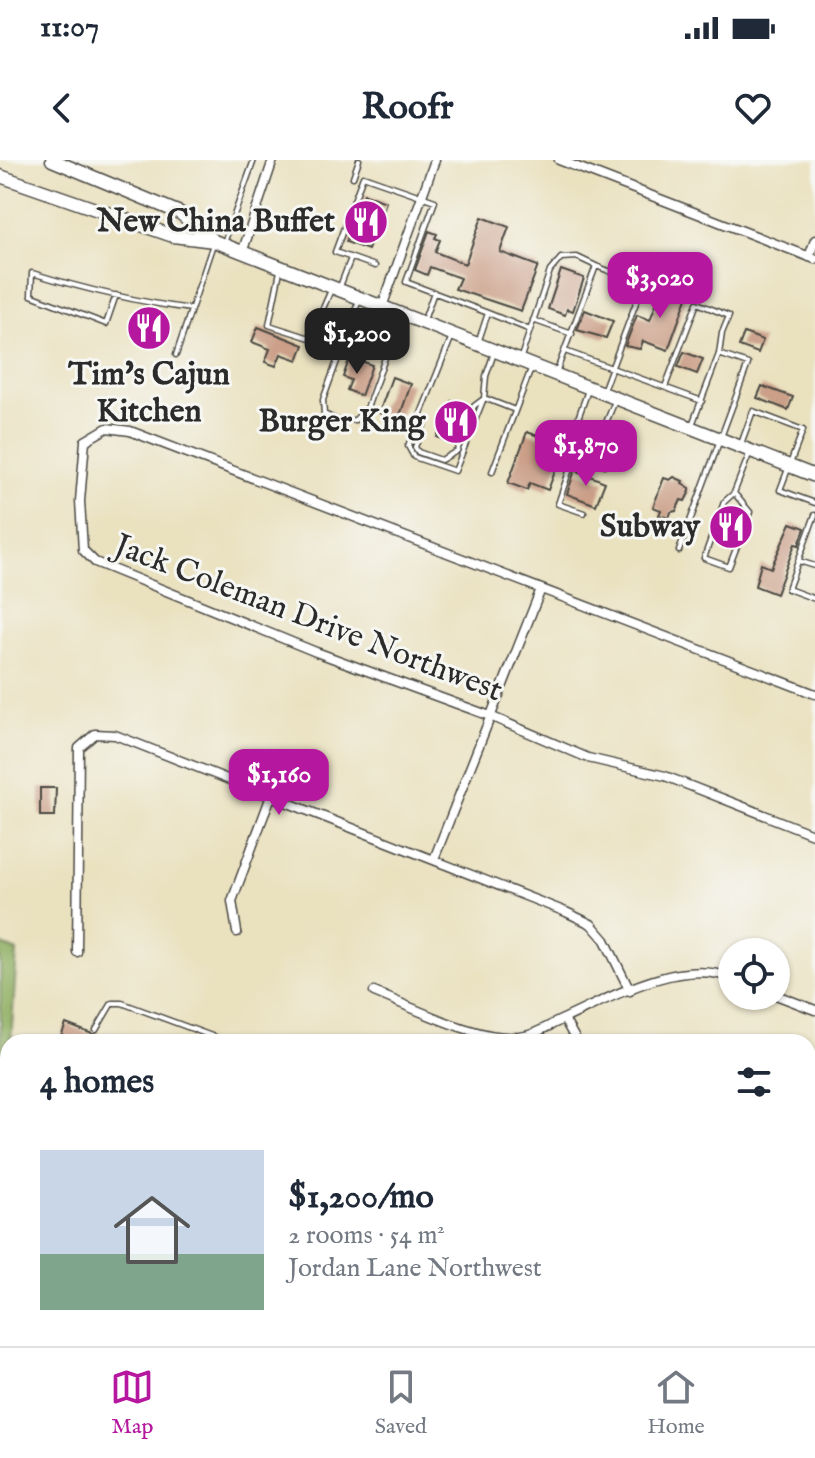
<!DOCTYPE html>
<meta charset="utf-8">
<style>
:root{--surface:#fff;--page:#f6f6f7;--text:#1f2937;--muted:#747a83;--line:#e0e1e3;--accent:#b5179e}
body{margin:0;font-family:"IM FELL English",serif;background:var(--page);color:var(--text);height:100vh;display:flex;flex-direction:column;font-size:30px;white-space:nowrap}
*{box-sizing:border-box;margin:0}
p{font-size:26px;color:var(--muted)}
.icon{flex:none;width:44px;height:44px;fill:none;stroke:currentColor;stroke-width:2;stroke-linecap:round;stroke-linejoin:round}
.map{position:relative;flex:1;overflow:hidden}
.side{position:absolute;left:0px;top:874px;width:816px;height:312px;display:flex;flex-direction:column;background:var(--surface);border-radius:24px 24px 0 0;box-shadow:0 2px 6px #0004}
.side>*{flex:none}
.buttons{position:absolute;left:718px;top:778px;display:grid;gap:16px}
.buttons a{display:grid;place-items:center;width:72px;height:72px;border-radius:50%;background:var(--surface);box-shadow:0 2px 6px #0004;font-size:40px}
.price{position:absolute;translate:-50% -68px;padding:0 18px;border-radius:16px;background:var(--accent);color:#fff;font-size:26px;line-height:52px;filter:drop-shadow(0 2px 4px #0008)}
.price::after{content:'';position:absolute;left:50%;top:48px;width:24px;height:18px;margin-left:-12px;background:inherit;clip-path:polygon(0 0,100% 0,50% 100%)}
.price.selected{background:#222;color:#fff}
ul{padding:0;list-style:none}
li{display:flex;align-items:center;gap:24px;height:200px;padding:0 40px}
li+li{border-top:2px solid var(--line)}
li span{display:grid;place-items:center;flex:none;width:224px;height:160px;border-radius:0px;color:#555}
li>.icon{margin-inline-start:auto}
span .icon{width:96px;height:96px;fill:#fffc;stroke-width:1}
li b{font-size:34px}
h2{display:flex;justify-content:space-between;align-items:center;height:96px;padding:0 40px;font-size:34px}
.status{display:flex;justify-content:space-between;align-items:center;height:56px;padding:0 40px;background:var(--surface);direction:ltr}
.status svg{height:22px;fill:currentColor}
header{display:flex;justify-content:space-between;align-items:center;height:104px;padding:0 40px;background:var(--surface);font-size:36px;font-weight:700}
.tab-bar{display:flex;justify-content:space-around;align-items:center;height:112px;border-top:2px solid var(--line);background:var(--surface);font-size:22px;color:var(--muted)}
.tab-bar a{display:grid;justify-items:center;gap:4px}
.tab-bar .selected{color:var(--accent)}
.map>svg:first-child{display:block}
.forest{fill:#8eae61;stroke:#5c6c46;stroke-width:2}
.building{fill:#cb9f88}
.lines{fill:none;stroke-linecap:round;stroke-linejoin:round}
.lane-casing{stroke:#484641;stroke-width:7}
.street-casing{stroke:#484641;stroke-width:11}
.secondary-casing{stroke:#484641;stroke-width:15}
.primary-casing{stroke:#484641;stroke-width:15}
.lane{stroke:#fff;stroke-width:4}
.street{stroke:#fff;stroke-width:8}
.secondary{stroke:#fff;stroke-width:12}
.primary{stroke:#fff;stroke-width:12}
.labels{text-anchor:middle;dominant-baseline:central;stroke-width:6;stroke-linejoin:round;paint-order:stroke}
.poi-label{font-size:32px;font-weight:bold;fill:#2b2b2b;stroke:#f6f6f2;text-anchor:end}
.street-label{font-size:32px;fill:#2b2b2b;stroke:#f6f6f2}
</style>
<div class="status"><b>11:07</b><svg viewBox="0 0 49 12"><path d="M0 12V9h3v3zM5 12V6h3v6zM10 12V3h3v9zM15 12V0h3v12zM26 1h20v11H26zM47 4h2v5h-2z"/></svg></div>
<header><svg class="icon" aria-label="back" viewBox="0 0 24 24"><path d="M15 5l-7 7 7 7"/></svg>Roofr<svg class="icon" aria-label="heart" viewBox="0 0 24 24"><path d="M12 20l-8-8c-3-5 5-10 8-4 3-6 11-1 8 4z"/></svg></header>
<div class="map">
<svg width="815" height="1186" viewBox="0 0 815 1186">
<rect width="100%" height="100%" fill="#f6f6f2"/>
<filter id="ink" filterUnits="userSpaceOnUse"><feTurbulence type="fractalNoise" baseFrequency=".0125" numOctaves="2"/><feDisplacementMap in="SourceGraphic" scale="16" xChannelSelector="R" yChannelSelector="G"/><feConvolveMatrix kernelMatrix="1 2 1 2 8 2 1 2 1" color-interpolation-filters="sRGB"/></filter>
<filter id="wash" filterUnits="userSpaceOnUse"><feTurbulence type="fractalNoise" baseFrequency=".006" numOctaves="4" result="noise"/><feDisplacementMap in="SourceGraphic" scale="32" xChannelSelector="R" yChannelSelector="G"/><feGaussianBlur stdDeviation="1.8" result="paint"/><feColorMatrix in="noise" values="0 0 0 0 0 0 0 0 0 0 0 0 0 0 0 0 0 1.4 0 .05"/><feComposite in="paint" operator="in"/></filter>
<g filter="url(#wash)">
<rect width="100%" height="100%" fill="#eae1bf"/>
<!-- forest -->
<path class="forest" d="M 0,784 L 17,791 L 11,882 L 8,882 L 2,1091 Z
M 662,1178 L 783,1178 L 781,1186 L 659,1186 Z"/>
<g id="blocks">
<!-- building -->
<path class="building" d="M 364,34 L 386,42 L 368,90 L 346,82 Z
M 482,57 L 509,67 L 500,92 L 538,106 L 521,151 L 455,129 L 460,118 L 430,107 L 427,115 L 415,110 L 429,71 L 437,74 L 435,78 L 440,80 L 435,92 L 465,104 Z
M 561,110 L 584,118 L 573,151 L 567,149 L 565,155 L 548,149 Z
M 664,123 L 689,132 L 668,190 L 643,181 L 640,189 L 625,186 L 637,155 L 650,160 Z
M 585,150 L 613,161 L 606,178 L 577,170 Z
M 258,167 L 304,185 L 298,200 L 281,194 L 276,206 L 265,202 L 270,189 L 252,182 Z
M 744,173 L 763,180 L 758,193 L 739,186 Z
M 684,192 L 703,199 L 697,214 L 678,207 Z
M 356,199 L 372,205 L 361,236 L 347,230 L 351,220 L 343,217 L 349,200 L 355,202 Z
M 392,217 L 411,224 L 398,261 L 379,253 Z
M 762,226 L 793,237 L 788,250 L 757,238 Z
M 452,241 L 468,247 L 454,284 L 437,277 Z
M 527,272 L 550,280 L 553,272 L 568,277 L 548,330 L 530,323 L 527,330 L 508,323 Z
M 575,310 L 605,322 L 596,345 L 567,334 Z
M 674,317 L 683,321 L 682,323 L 690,328 L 690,331 L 685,341 L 681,340 L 676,351 L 671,352 L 669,358 L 659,355 L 661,350 L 653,347 L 664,318 L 670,320 Z
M 728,353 L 742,358 L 733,382 L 719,376 Z
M 791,363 L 805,368 L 799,385 L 795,384 L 776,434 L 755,426 L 761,404 L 771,408 Z
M 40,628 L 56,628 L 55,656 L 40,656 Z
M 66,864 L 111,881 L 111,882 L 59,882 Z"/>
</g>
</g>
<g filter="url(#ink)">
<use href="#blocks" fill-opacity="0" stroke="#484641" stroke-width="2"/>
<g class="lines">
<!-- lane casing -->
<g class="lane-casing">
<path id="lane" d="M 353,17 L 359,0
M 224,83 L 254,0
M 375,106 L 335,92 L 363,16 L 435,41 L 406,122 L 488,153 L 478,183
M 596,106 L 643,124 L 603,231
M 280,111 L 269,165 L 310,178 L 331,130
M 339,129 L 351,98
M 116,135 L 106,164 L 31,135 L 32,113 C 84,129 137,142 191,149
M 359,140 L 323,240 L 324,254 L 339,261 L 355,260 L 367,248 L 400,156
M 488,153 L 530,170
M 424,160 L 434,132
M 533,160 L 572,174
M 452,176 L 408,286 L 414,297 L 455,311 L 484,238 L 486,216 L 494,193
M 565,191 L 702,241
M 176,195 L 213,84
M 521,197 L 550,111 L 561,98 L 577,97 L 596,106 L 556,213
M 665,227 L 697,143 L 729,156 L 722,173 L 719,194
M 484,238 L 515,250
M 421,257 L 424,265 L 415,287 L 418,292 L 441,300 L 457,291 L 474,246 L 482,240
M 585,271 L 600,277
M 741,284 L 753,251 L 803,270 L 780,330 L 815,343
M 575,294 L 585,271 L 575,267 L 588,230
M 492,312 L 531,209
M 734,333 L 750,352 L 729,407 L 704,398 L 724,342 L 734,333 L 750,292
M 584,353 L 558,344 L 575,294 L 605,305 L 613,281 L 600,277 L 615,241
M 815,355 L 788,429 L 815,439
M 679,391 L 748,204 L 719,194 L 692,265
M 799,401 L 815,406
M 96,870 L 112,843 L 122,843 L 228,882
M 471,1180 L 472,1178"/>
</g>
<!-- street casing -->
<g class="street-casing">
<path id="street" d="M 559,0 L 815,99
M 242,93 L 273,0
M 809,97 L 815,80
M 382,147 L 435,0
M 815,534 L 130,271 L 107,268 L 85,281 L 80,341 L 83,390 L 95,402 L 316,492 L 490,556 L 588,598 L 665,616 L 815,675
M 434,699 L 541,429
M 237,772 L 232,741 L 271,636
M 77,792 L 79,588 L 95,574 L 115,575 L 566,752 L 591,764 L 605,780 L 630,831
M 374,832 C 412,847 485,885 525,876 C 536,874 548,866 559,861 C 609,839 677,797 732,818
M 776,835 L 815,850
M 564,859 L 577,882
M 808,1097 L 815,1099
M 347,1178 L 347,1186
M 642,1186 L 645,1178"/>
</g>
<!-- secondary casing -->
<g class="secondary-casing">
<path id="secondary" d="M 0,1102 L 8,1107
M 808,1135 L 815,1115
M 118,1178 L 129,1186
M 790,1186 L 793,1178"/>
</g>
<!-- primary casing -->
<g class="primary-casing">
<path id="primary" d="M 52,0 L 180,53 L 214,81
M 0,16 L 173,76 L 214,81 L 815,316"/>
</g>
<!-- lane -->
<use href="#lane" class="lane"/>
<!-- street -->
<use href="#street" class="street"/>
<!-- secondary -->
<use href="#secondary" class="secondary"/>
<!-- primary -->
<use href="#primary" class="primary"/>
</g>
</g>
<!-- icons -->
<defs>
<g id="restaurant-disc" transform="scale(2.3)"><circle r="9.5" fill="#b5179e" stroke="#f6f6f2"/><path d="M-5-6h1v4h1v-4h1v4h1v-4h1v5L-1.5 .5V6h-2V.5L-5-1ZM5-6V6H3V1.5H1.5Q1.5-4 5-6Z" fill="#fff"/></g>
</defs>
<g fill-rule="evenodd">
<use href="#restaurant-disc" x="366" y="62"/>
<use href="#restaurant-disc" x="149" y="168"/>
<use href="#restaurant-disc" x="456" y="262"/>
<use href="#restaurant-disc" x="731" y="367"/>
</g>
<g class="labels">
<!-- poi labels -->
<g class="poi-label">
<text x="335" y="62">New China Buffet</text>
<text x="149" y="215" text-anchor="middle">Tim's Cajun<tspan x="149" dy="37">Kitchen</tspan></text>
<text x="425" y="262">Burger King</text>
<text x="700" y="367">Subway</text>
</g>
<!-- street labels -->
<g class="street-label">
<text transform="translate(308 459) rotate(21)">Jack Coleman Drive Northwest</text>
</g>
</g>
</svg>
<div class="buttons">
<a><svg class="icon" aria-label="locate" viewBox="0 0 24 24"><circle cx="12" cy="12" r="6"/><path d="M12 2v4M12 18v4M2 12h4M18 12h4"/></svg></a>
</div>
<b class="price" style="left:660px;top:160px">$3,020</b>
<b class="price selected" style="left:357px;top:216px">$1,200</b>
<b class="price" style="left:586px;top:328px">$1,870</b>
<b class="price" style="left:279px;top:657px">$1,160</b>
<section class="side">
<h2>4 homes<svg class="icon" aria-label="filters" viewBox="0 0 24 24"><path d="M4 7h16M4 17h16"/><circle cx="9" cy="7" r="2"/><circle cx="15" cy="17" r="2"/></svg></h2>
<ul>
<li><span style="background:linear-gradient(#c9d6e8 65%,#7fa58c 0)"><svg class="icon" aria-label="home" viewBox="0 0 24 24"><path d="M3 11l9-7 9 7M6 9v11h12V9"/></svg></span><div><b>$1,200/mo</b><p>2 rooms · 54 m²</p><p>Jordan Lane Northwest</p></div></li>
</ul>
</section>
</div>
<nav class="tab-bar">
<a class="selected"><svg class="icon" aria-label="map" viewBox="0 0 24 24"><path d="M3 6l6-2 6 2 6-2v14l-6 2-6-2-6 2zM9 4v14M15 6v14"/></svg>Map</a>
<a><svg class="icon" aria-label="saved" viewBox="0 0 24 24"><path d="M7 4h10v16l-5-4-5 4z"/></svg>Saved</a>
<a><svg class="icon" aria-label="home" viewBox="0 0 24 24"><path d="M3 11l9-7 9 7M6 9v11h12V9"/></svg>Home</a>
</nav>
